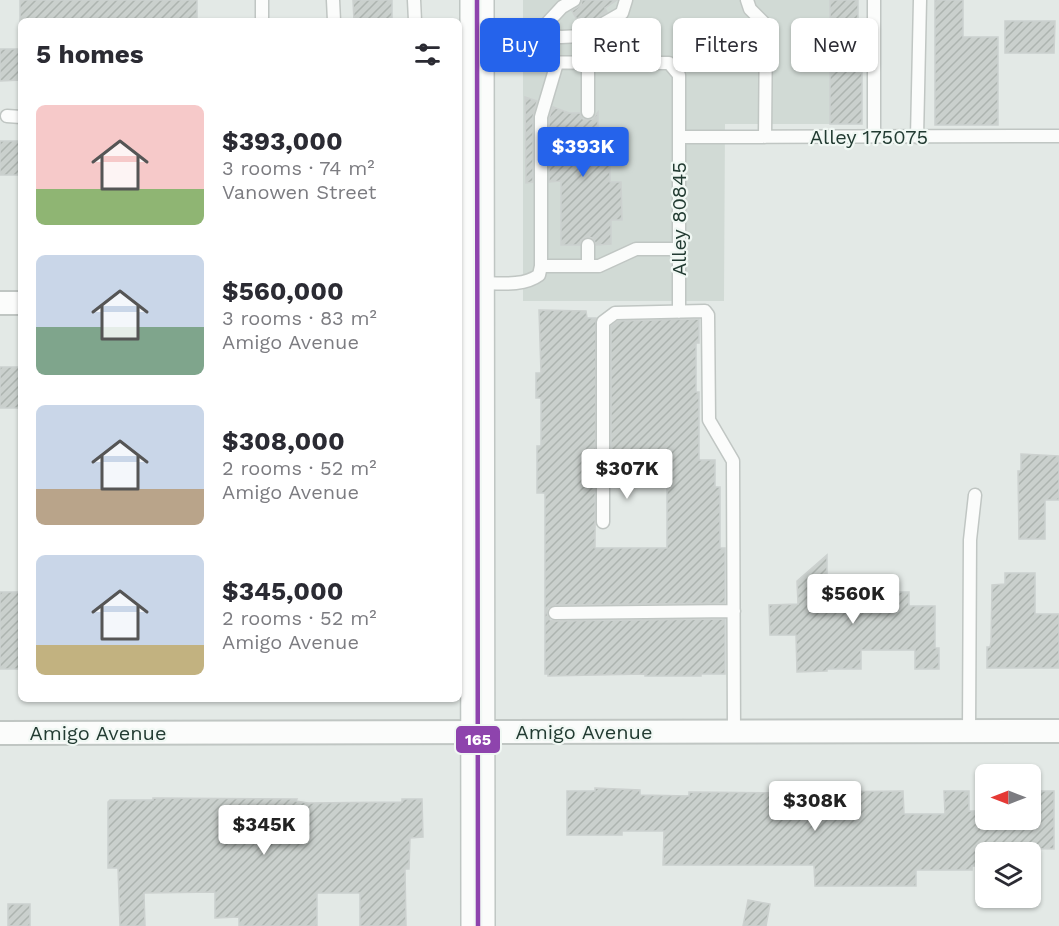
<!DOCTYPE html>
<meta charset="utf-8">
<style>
:root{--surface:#fff;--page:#f7f7f7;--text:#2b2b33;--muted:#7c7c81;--accent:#2563eb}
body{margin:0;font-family:"Work Sans",sans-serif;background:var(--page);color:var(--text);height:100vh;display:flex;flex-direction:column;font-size:22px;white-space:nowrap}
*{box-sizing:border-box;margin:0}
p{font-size:20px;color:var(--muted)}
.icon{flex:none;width:33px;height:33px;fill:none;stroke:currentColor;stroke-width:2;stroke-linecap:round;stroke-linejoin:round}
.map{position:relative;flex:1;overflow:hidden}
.panel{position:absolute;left:18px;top:18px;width:444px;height:684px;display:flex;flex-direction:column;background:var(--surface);border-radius:9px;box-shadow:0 2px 4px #0004}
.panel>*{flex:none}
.guide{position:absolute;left:480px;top:18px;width:489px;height:54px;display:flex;gap:12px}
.needle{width:39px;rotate:270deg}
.tools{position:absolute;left:975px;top:764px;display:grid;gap:12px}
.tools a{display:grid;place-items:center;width:66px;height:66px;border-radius:9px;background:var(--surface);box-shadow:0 2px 4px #0004;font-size:30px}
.price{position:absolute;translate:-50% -51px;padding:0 14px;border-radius:6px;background:#fff;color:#222;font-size:20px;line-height:39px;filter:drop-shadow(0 2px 3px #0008)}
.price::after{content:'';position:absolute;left:50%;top:36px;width:18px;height:14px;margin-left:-9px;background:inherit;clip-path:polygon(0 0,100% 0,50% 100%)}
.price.active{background:var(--accent);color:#fff}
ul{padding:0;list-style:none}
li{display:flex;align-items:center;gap:18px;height:150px;padding:0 18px}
li span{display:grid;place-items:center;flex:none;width:168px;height:120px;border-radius:9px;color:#555}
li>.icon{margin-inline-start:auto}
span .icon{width:72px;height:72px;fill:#fffc;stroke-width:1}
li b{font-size:26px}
h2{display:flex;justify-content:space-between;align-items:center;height:72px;padding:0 18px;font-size:26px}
.tag{padding:0 21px;border-radius:9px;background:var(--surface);box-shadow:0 2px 4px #0004;font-size:21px;line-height:54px}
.tag.active{background:var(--accent);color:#fff}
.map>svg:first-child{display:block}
.built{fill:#d1dad5}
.building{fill:url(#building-hatch);stroke:#ccd1cf;stroke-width:1.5}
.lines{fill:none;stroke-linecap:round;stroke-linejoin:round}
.lane-casing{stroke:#c0c6c3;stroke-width:15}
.street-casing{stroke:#c0c6c3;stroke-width:26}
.secondary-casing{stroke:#bfc6c3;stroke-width:36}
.lane{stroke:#fbfcfb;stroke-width:12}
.street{stroke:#fbfcfb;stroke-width:22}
.secondary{stroke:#fbfcfb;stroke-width:33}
.bus-1-casing{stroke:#f1f8f4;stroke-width:9}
.bus-1{stroke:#8e44ad;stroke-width:4.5}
.labels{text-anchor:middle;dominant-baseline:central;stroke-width:4.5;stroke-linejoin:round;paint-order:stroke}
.street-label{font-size:20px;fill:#223b32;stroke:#f1f8f4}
.line-badge{stroke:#f1f8f4;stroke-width:2}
.badge-label{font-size:16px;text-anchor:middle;font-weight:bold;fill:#fff}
</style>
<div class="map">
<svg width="1059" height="926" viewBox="0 0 1059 926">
<defs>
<pattern id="building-hatch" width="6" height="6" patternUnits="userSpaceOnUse" patternTransform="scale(1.5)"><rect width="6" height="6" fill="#cad0cd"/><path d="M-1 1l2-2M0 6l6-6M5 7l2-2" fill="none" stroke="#adb4b0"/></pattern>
</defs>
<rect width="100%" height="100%" fill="#e3e9e6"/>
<!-- built -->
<path class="built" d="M 523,0 L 830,0 L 830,124 L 725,124 L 724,301 L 523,301 Z"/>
<!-- building -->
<path class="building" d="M 20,0 L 197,0 L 197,21 L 20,21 Z
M 353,0 L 392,0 L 392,21 L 354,21 Z
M 582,0 L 617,0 L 605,8 L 607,12 L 585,25 L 582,21 L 579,23 L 572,11 L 581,5 Z
M 830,0 L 858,0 L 858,70 L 862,70 L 862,124 L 830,124 Z
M 935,0 L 963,0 L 963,37 L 998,37 L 998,125 L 935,125 Z
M 1005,21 L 1055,21 L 1054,53 L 1005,53 Z
M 0,49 L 21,49 L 21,80 L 0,81 Z
M 525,97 L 537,101 L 533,117 L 533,182 L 526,183 Z
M 553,107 L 569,113 L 580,113 L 583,119 L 587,120 L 593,119 L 598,112 L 598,130 L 610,130 L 610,182 L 621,182 L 622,220 L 611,220 L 611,244 L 596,245 L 593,238 L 587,237 L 581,240 L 580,245 L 561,245 L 561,181 L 549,182 L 549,118 Z
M 0,141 L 21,141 L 21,175 L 0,175 Z
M 539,310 L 586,311 L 587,318 L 596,318 L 595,548 L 667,548 L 667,464 L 611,465 L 611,326 L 618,321 L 699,319 L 699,343 L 696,343 L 696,392 L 699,392 L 699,460 L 715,460 L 715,487 L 720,487 L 720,548 L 725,548 L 725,603 L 555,605 L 548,608 L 547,614 L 550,620 L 555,621 L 725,619 L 725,674 L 701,674 L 701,676 L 645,676 L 645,674 L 548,676 L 548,674 L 545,674 L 545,493 L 537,493 L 537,446 L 541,446 L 541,398 L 536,398 L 536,373 L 541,373 Z
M 0,367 L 21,367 L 20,408 L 0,408 Z
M 1021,454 L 1059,456 L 1059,500 L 1045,500 L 1045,539 L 1019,539 L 1018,471 L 1021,471 Z
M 827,555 L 827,592 L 909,592 L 909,606 L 935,606 L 935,648 L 939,648 L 939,669 L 915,669 L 915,650 L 861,650 L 861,669 L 827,669 L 827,671 L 797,672 L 796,635 L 770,635 L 769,605 L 798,604 L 797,581 Z
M 1005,573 L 1035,573 L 1035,614 L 1059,614 L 1059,668 L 987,668 L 987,647 L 990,647 L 991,642 L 992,585 L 1005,584 Z
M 0,592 L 21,592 L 21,669 L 0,669 Z
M 595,788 L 640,790 L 640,795 L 689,796 L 689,792 L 778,793 L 778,812 L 817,812 L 817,792 L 903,791 L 904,814 L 945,814 L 944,791 L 969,791 L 969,811 L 986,811 L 986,819 L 1030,819 L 1030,791 L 1054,791 L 1054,849 L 995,848 L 995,852 L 986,852 L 986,866 L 972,866 L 972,870 L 916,870 L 916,886 L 815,886 L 814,865 L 663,865 L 664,831 L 622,831 L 622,835 L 567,835 L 567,791 L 595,791 Z
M 153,798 L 297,799 L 296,801 L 308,803 L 402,802 L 402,799 L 422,799 L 423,837 L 410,838 L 409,869 L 405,869 L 406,926 L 360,926 L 360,893 L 317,893 L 317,926 L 239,926 L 239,917 L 215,918 L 215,892 L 144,893 L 145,926 L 120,926 L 118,868 L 108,868 L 108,802 L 110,800 L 153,800 Z
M 748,900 L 770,904 L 766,926 L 743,926 Z
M 8,904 L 30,904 L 30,926 L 8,926 Z"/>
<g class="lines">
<!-- lane casing -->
<g class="lane-casing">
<path id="lane" d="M 262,0 L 262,21
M 333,0 L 334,21
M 414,0 L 415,21
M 747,0 L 750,9 L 766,25 L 765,137
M 478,34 L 537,34 L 561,37 L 582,36 L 622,13 L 626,0
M 537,34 L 562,7 L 574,0
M 478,62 L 669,63 L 679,75 L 679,312
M 588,63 L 588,112
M 7,116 L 21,117
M 874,136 L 874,0
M 679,137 L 1059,136
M 917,137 L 920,0
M 588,245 L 588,266
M 541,266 L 599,266 L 636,249 L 679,249
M 478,283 C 497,283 523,287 539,275 L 541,266 L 541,117 L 557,63
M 603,522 L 603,322 L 615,313 L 705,311 L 708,315 L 709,420 L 733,461 L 734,733
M 555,613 L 734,611
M 969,731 L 970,540 L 975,495"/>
</g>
<!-- street casing -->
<g class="street-casing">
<path id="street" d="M 0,303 L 21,303
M 0,733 L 1059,731"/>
</g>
<!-- secondary casing -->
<g class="secondary-casing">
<path id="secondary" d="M 477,0 L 478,926"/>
</g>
<!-- lane -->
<use href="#lane" class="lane"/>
<!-- street -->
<use href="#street" class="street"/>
<!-- secondary -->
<use href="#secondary" class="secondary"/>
<!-- bus-1 casing -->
<g class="bus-1-casing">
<path id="bus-1" d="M 477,0 L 478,926"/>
</g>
<!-- bus-1 -->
<use href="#bus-1" class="bus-1"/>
</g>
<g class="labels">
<!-- street labels -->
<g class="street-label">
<text x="869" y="137">Alley 175075</text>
<text transform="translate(679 219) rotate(-90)">Alley 80845</text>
<text x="584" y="732">Amigo Avenue</text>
<text x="98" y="733">Amigo Avenue</text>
</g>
</g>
<rect class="line-badge" x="455" y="725" width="46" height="29" rx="6" fill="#8e44ad"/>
<g class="badge-label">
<text x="478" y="745">165</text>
</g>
</svg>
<div class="tools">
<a><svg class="needle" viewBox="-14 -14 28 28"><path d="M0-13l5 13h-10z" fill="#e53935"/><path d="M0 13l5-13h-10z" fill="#7c7c81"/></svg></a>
<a><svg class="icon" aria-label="layers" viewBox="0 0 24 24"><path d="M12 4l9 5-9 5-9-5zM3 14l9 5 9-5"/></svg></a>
</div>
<b class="price active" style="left:583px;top:178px">$393K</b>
<b class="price" style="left:627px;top:500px">$307K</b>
<b class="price" style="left:853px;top:625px">$560K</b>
<b class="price" style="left:815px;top:832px">$308K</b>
<b class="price" style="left:264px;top:856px">$345K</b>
<div class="guide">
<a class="tag active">Buy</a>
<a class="tag">Rent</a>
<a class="tag">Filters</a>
<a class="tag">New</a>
</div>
<section class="panel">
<h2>5 homes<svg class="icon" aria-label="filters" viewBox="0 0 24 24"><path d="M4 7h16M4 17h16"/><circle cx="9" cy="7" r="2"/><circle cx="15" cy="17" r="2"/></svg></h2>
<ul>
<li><span style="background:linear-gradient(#f6c9c9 70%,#8fb573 0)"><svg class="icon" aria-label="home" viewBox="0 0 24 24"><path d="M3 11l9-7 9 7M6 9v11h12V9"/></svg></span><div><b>$393,000</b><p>3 rooms · 74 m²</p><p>Vanowen Street</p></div></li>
<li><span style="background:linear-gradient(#c9d6e8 60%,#7fa58c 0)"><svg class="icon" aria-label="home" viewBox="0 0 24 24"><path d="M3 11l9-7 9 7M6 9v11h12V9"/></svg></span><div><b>$560,000</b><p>3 rooms · 83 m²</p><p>Amigo Avenue</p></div></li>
<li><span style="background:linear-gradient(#c9d6e8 70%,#b9a48a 0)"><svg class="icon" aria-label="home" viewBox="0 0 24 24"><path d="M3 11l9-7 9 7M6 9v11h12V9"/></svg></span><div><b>$308,000</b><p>2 rooms · 52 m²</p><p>Amigo Avenue</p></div></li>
<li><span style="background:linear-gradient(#c9d6e8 75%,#c2b280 0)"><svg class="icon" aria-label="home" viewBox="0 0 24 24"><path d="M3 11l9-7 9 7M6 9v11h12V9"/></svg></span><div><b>$345,000</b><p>2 rooms · 52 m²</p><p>Amigo Avenue</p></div></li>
</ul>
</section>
</div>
